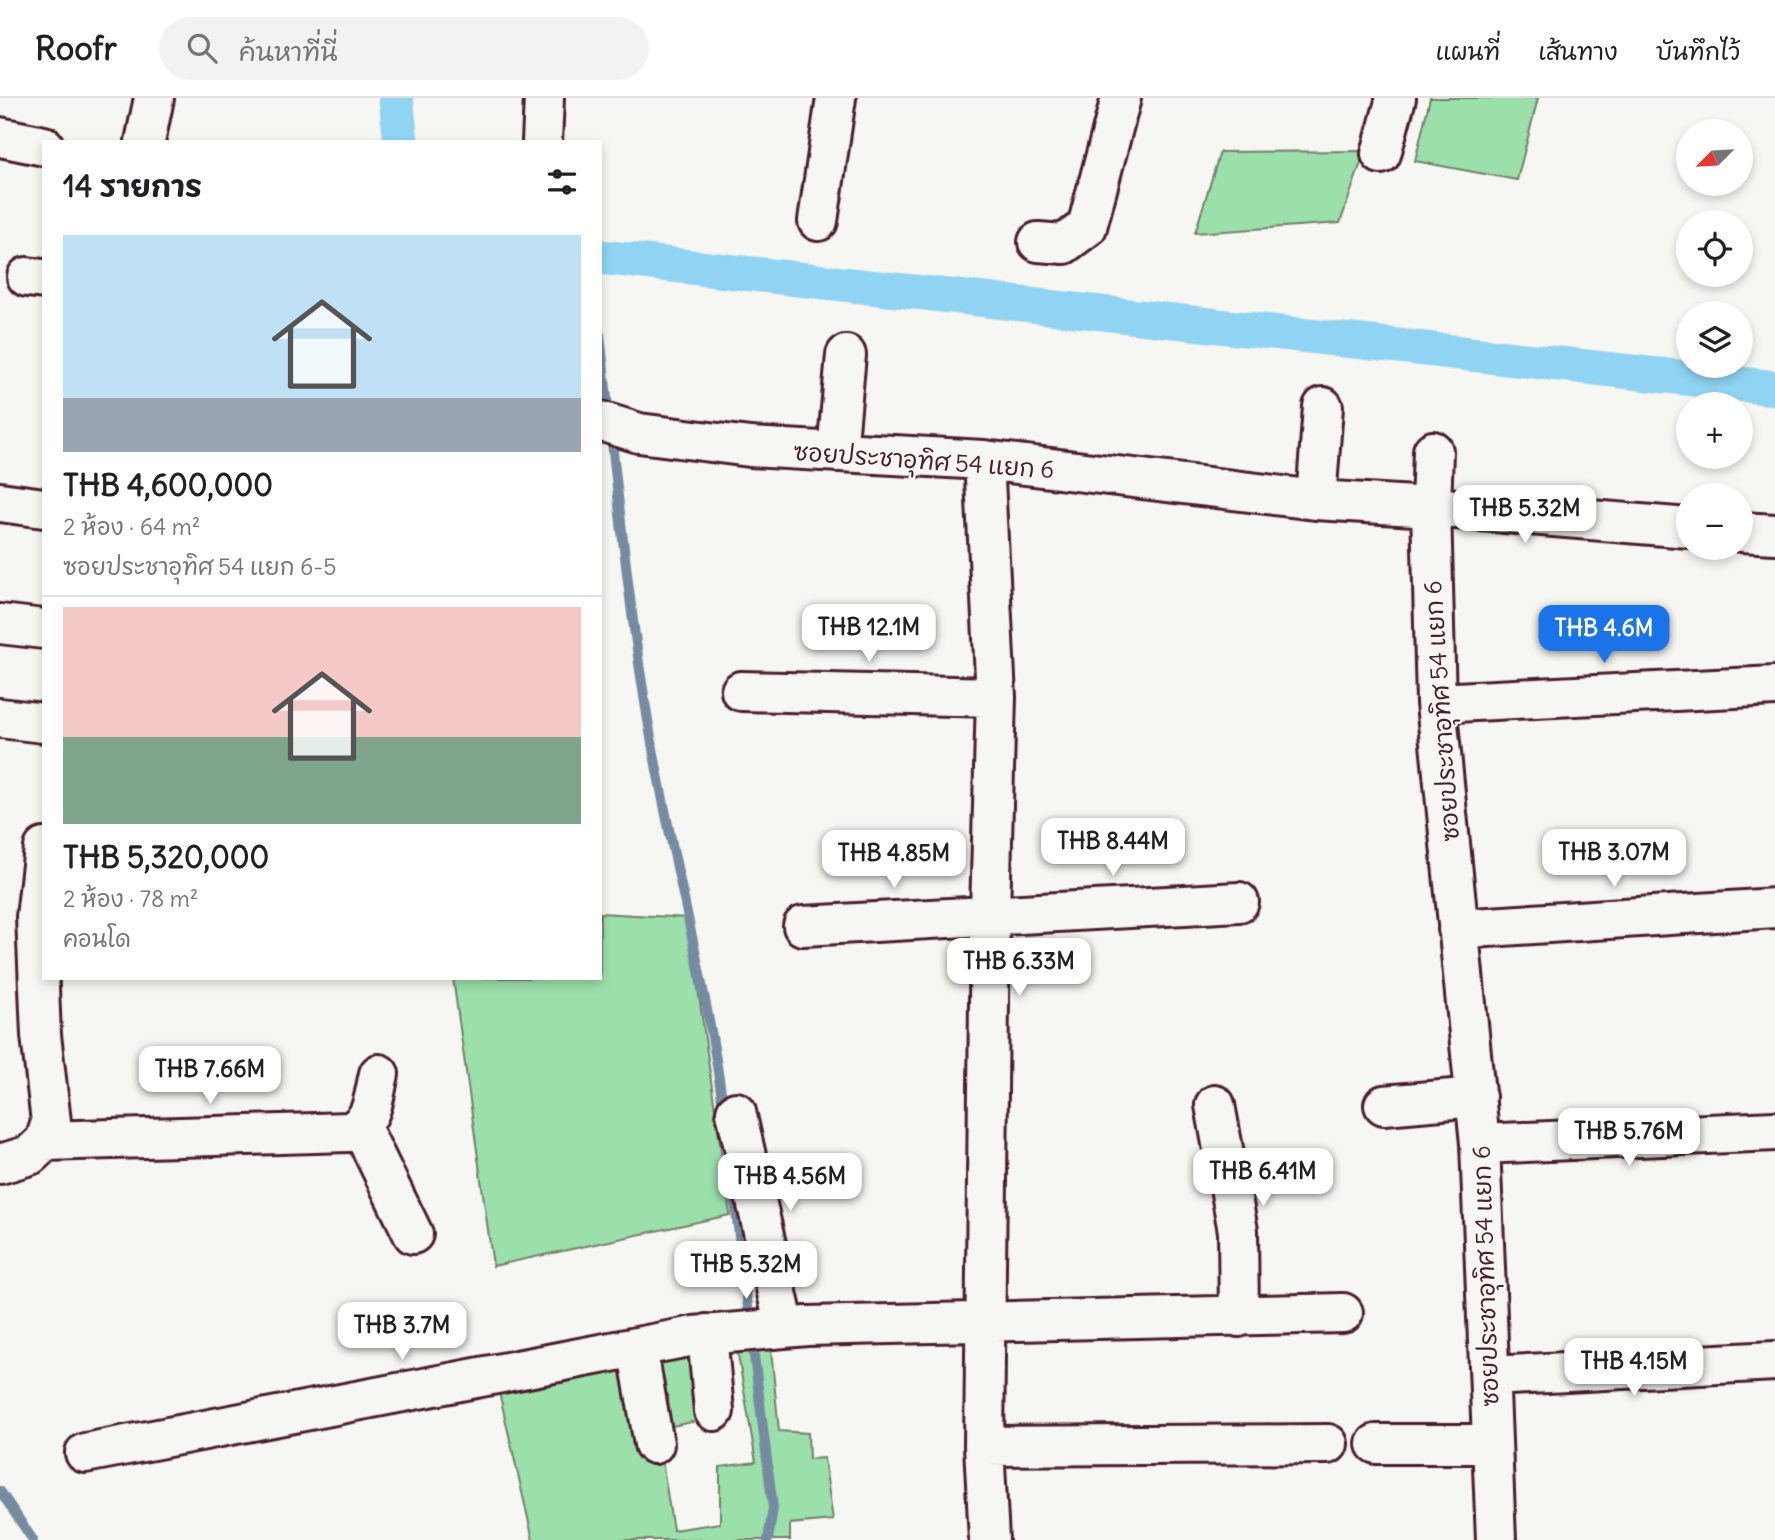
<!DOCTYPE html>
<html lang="th">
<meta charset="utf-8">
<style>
:root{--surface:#fff;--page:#f2f2f2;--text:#202124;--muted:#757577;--line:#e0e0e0;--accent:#1a73e8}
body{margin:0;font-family:Delius,"Playpen Sans Thai",sans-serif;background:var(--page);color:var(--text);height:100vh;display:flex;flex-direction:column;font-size:26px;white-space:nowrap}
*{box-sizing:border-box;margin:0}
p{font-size:23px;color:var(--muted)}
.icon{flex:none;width:38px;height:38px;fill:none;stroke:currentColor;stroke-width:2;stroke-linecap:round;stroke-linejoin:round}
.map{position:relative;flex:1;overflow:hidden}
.panel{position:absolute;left:42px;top:42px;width:560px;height:840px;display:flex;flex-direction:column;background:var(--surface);border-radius:0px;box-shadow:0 4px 10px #0003}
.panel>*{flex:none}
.needle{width:46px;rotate:246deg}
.tools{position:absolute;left:1676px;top:21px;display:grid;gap:14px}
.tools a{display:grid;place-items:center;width:77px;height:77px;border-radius:50%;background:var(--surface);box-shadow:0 4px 10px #0003;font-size:35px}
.price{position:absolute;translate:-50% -60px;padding:0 16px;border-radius:14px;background:#fff;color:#222;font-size:23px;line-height:46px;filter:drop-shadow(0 2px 4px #0008)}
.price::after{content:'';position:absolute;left:50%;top:42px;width:21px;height:16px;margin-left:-10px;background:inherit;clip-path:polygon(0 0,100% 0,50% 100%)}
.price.active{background:var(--accent);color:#fff}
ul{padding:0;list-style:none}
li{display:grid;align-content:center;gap:14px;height:371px;padding:0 21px}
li+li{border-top:2px solid var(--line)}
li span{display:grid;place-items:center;height:217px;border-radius:0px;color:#555}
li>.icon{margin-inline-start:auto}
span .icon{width:126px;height:126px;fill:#fffc;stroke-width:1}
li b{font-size:30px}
h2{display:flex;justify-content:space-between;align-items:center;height:84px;padding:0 21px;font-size:30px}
header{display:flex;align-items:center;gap:42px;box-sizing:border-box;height:98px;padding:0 35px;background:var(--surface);border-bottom:2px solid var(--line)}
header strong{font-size:33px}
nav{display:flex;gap:38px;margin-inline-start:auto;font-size:24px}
.search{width:490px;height:63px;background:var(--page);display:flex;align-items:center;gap:18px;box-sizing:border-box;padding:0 24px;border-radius:38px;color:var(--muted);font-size:26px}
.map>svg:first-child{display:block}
.green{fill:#9bdfaa;stroke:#727f6a;stroke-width:2}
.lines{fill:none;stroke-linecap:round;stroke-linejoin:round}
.stream{stroke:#748ba2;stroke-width:10}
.canal{stroke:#90d3f2;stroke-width:35}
.minor-casing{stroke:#4a1f2b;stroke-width:44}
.minor{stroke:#f6f6f2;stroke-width:38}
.labels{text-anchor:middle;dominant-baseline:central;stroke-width:5;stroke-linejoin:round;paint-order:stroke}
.street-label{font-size:24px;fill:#4a1f2b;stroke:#f6f6f2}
</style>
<header>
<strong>Roofr</strong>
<div class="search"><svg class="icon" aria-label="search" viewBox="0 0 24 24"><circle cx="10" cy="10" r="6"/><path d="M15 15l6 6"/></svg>ค้นหาที่นี่</div>
<nav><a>แผนที่</a><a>เส้นทาง</a><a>บันทึกไว้</a></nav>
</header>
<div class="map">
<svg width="1775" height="1442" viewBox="0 0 1775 1442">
<rect width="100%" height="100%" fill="#f6f6f2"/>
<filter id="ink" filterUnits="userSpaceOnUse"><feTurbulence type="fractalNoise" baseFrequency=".0143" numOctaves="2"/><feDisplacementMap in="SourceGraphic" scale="14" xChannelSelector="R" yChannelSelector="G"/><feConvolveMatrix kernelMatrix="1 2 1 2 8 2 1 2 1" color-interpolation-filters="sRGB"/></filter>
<g filter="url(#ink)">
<!-- green -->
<path class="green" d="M 1430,0 L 1538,0 L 1517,82 L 1415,63 Z
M 1365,53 L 1340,125 L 1195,135 L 1220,54 Z
M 600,815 L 688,820 L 730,1117 L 493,1168 L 453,880 L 600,880 Z
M 770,1242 L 779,1333 L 808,1335 L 809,1361 L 824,1360 L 833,1422 L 790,1426 L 790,1442 L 533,1442 L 497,1285 L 689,1245 L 702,1322 L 657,1331 L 673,1432 L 720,1425 L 720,1369 L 756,1364 L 736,1245 Z"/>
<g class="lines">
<!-- stream -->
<path class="stream" d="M 600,237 L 609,319
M 611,335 C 624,454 637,575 661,692 C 682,800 710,906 724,1016
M 731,1073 L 773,1410 L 768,1442
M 0,1393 L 33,1442"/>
<!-- canal -->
<path class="canal" d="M 396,0 L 401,44
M 600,159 L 1775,290"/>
<!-- minor casing -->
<g class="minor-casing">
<path id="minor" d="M 0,39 L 44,48
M 145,44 L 154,0
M 542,44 L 544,0
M 1381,56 L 1396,0
M 818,123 L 836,0
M 1038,144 L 1064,146 L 1087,129 L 1121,0
M 27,179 L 44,181
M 600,323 L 639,335 L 750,349 L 984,362 L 1316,402 L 1431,409 L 1436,605 L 1480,1046 L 1496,1442
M 1433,353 L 1431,409 L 1689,430
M 837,354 L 846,257
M 984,362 L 996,599 L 990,815 L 984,1348 L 989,1442
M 1316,402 L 1323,309
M 0,404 L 44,410
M 1741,434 L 1775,436
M 0,526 L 44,531
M 741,593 L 996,599
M 1436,605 L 1775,588
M 0,620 L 44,625
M 803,828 L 1239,804
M 1458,831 L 1775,810
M 1215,1007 L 1238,1133 L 1239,1219
M 1384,1007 L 1476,999
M 736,1014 L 785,1230
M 361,1029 L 413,1136
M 45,1043 L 349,1034 C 374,1024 373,1000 379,976
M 1480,1046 L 1775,1033
M 0,1066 L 30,1057 L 45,1043 L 51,1024 L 41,937 L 36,819 L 44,750
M 707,1236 L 714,1313
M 637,1249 L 654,1346
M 1490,1278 L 1775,1263
M 1376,1346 L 1490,1346
M 984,1348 L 1328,1346
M 85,1355 L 694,1238 L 807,1228 L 1343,1215"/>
</g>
<!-- minor -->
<use href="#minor" class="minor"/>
</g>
</g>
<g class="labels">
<!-- street labels -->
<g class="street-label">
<text transform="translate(924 362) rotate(4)">ซอยประชาอุทิศ 54 แยก 6</text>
<text transform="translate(1441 613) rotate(-94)">ซอยประชาอุทิศ 54 แยก 6</text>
<text transform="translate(1485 1178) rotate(-92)">ซอยประชาอุทิศ 54 แยก 6</text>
</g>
</g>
</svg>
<div class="tools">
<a><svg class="needle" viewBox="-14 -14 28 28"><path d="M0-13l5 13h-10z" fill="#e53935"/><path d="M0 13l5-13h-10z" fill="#757577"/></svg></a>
<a><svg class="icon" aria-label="locate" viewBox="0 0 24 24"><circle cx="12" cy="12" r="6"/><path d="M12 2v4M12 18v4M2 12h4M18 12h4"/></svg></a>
<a><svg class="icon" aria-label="layers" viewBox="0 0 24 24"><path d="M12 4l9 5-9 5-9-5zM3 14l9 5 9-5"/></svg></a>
<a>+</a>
<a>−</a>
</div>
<b class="price" style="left:1525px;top:447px">THB 5.32M</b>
<b class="price" style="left:869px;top:566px">THB 12.1M</b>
<b class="price active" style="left:1604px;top:567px">THB 4.6M</b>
<b class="price" style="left:1113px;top:780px">THB 8.44M</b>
<b class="price" style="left:1614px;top:791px">THB 3.07M</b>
<b class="price" style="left:894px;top:792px">THB 4.85M</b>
<b class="price" style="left:1019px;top:900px">THB 6.33M</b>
<b class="price" style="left:210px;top:1008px">THB 7.66M</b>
<b class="price" style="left:1629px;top:1070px">THB 5.76M</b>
<b class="price" style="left:1263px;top:1110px">THB 6.41M</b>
<b class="price" style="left:790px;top:1115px">THB 4.56M</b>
<b class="price" style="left:746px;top:1203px">THB 5.32M</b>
<b class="price" style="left:402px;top:1264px">THB 3.7M</b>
<b class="price" style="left:1634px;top:1300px">THB 4.15M</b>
<section class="panel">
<h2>14 รายการ<svg class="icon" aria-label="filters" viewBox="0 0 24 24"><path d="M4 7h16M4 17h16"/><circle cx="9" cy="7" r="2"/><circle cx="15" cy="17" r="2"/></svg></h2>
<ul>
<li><span style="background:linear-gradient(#bfe0f5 75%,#9aa5b1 0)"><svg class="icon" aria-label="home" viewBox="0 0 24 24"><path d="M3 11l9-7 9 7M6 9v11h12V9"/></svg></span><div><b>THB 4,600,000</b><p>2 ห้อง · 64 m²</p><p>ซอยประชาอุทิศ 54 แยก 6-5</p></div></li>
<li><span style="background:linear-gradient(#f6c9c9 60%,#7fa58c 0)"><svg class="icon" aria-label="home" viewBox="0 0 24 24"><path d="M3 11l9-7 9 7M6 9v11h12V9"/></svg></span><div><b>THB 5,320,000</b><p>2 ห้อง · 78 m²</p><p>คอนโด</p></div></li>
</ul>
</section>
</div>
